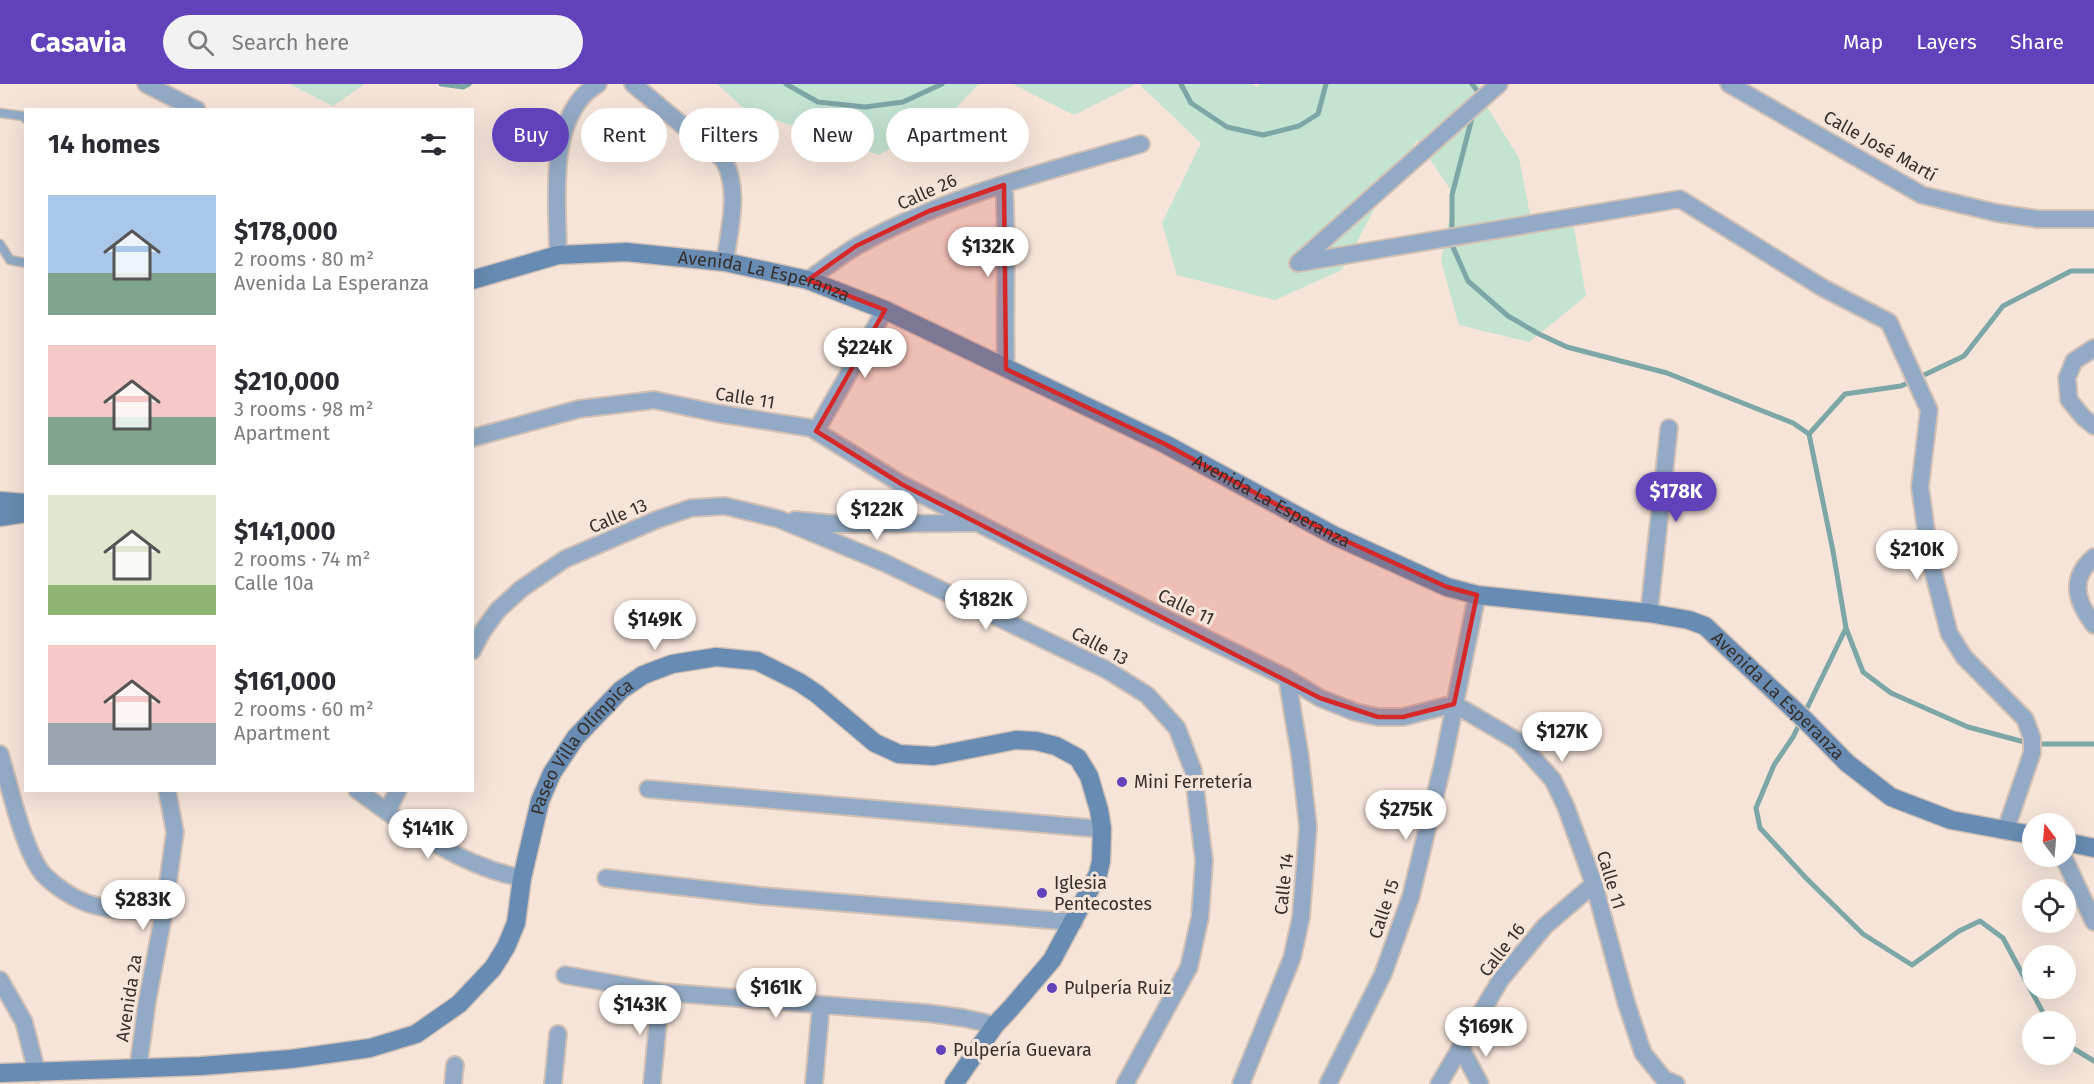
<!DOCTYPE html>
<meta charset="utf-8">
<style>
:root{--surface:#fff;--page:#f2f2f3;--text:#2b2b33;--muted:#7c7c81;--accent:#6142ba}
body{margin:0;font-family:"Fira Sans",sans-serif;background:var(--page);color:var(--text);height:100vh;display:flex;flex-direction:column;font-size:22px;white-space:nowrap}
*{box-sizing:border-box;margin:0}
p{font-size:20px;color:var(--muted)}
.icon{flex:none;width:33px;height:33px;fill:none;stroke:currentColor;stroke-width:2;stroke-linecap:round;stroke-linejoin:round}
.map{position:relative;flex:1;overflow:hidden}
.side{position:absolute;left:24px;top:24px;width:450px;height:684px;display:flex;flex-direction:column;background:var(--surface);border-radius:0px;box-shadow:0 6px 24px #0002}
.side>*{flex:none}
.guide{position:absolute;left:492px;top:24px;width:570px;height:54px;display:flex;gap:12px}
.needle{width:39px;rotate:344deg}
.controls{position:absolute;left:2022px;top:729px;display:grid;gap:12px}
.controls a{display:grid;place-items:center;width:54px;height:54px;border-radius:50%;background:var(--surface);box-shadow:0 6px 24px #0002;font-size:30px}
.price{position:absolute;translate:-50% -51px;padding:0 14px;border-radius:21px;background:#fff;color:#222;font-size:20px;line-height:39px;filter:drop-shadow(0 2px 3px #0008)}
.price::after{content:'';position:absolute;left:50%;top:36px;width:18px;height:14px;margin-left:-9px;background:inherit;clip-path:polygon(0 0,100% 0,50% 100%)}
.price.selected{background:var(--accent);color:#fff}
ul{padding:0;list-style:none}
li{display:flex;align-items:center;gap:18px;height:150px;padding:0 24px}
li span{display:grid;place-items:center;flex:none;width:168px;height:120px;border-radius:0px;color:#555}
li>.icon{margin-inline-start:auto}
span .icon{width:72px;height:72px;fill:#fffc;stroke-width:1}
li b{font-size:26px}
h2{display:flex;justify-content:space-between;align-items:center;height:72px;padding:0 24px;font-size:26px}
.chip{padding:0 21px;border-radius:27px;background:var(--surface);box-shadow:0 6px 24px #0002;font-size:21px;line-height:54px}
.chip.selected{background:var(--accent);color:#fff}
header{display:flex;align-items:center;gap:36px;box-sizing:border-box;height:84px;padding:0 30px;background:var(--accent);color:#fff}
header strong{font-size:28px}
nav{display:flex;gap:33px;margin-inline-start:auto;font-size:21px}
.search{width:420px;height:54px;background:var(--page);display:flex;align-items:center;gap:15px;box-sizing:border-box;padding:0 21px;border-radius:33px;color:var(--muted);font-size:22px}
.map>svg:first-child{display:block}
.green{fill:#c4e3d1}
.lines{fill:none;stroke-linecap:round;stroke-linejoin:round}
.stream{stroke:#7da6a7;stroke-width:5}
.lane-casing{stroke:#d0c0b6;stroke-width:11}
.street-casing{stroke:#d0c0b6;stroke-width:20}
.secondary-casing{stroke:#d0c0b6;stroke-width:21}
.lane{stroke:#92aac5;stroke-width:8}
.street{stroke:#92aac5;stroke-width:16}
.secondary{stroke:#678bb2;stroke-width:18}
.marked{fill:#d62828;fill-opacity:0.2;stroke:#d62828;stroke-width:4.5;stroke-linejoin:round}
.poi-dot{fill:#6142ba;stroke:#f6e4d9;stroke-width:2}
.labels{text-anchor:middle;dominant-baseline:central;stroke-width:6;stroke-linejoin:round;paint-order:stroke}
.street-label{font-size:18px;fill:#362f2b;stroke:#f6e4d9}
.poi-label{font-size:18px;fill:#362f2b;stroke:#f6e4d9;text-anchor:start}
</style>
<header>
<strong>Casavia</strong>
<div class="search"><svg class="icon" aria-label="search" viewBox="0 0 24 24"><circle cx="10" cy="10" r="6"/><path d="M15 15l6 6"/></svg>Search here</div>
<nav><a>Map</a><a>Layers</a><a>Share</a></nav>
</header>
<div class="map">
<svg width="2094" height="1000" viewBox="0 0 2094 1000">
<rect width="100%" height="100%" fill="#f6e4d9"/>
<!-- green -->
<path class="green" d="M 289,0 L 365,0 L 333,22 Z
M 717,0 L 979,0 L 948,32 L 879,71 L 746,26 Z
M 1013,0 L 1136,0 L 1074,31 Z
M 1139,0 L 1252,0 L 1257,3 L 1260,0 L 1479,0 L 1484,18 L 1519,74 L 1530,130 L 1574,144 L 1586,212 L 1529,258 L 1459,241 L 1441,177 L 1454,111 L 1417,56 L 1377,120 L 1342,186 L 1275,216 L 1177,191 L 1162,139 L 1201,59 Z"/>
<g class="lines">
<!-- stream -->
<path class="stream" d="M 441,0 L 463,3 L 469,0
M 786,0 L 818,18 L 865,23 L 903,18 L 942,0
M 1181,0 L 1191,19 L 1227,43 L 1263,51 L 1299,42 L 1318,30 L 1326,0
M 1472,0 L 1479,9 L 1478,13
M 1473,30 L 1452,111 L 1452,161 L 1468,197 L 1508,232 L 1539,250 L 1567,263 L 1667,289 L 1793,339 L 1809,350 L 1833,467 L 1846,544 L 1793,653 L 1774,681 L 1756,724 L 1760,744 L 1806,794 L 1863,850 L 1912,881 L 1959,847 L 1980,837 L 2003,854 L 2048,938
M 1809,350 L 1845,310 L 1901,302 L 1964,272 L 2003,222 L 2071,187 L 2094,187
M 1846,544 L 1863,588 L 1891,609 L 1968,643 L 2032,660 L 2094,660
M 2066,960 L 2094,977"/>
<!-- lane casing -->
<g class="lane-casing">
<path id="lane" d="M 0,29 L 23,32 L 26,35
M 0,160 L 10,176 L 26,179"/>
</g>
<!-- street casing -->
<g class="street-casing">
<path id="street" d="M 146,0 L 197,26
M 633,0 L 723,75 C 741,105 729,146 725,178
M 1499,0 L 1298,179 L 1680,115 L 1823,204 L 1889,238 L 1929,326 L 1920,403 L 1930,475 L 1949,549 L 1964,573 L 2025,635 L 2032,654 L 2032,669 L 2006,745
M 1729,0 L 1922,111 L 1997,129 L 2038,135 L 2094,135
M 1004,101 C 1008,163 1004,223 1006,285
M 558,171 C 558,122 548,51 583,12 C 587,7 593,4 598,0
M 808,196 C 824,185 840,172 857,162 C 945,112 1045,88 1141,60
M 2094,264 L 2074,277 L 2067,294 L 2069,316 L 2083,333 L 2094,342
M 816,347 L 885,226
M 472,354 L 579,325 L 654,316 L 716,329 L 811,344 L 903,401 L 1164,534 L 1287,594 L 1320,614 L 1355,628 L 1378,633 L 1403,633 L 1454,620 L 1519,658 L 1553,696 L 1566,723 L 1594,800 L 1626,918 L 1643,969 L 1664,995 L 1676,1000
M 795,436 L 836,440 L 973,439
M 2094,473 C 2069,495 2076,517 2094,541
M 1649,529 L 1669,344
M 472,567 L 482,548 L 498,526 L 521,505 L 565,475 L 656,436 L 691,424 L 725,422 L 779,435 L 885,479 L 1107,586 L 1147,611 L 1177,644 L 1193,686 L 1204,777 L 1200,833 L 1189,883 L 1125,1000
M 0,670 C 9,700 24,769 44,791 C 56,803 74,815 90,820 C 113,828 140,826 164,828
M 648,705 L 1102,745
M 357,706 C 407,743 460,782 522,794
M 387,728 L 398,706
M 2063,772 L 2094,838
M 606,794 L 762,812 L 1074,838
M 565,891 L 661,908 L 927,929 L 964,934 L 995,941
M 0,896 L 24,938 L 37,989
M 1461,964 L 1480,1000
M 138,985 L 147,918 L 164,828 L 175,748 L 167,706
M 453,1000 L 455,981
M 553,1000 L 558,950
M 652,1000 L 661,908
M 814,1000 L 821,921
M 1241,1000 L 1292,874 L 1301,833 L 1308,743 L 1300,672 L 1287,594
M 1328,1000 L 1383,890 L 1411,812 L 1443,679 L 1477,511
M 1439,1000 L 1501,895 L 1545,842 L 1594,800"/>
</g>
<!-- secondary casing -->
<g class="secondary-casing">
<g id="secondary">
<path id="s1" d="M 472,196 L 558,171 L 626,168 L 725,178 L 808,196 L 885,226 L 1165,360 L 1333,451 L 1447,503 L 1477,511 L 1649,529 L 1689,536 L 1705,542 L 1805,636 L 1847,679 L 1891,713 L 1951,736 L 2032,751"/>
<path d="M 0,417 L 26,419"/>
<path d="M 0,433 L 26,429"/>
<path d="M 2066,758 L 2094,764"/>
<path id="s2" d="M 0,989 L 201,982 L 291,975 L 370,964 L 416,950 L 459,920 L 493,884 L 506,863 L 516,839 L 522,794 L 540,717 L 552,689 L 576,653 L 621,606 L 643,591 L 672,580 L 716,573 L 757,577 L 799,598 L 817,610 L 875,659 L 899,670 L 934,672 L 1016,656 L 1036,657 L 1056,662 L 1078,674 L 1089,692 L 1099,726 L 1102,745 L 1101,777 L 1098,790 L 1052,876 L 1011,924 L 995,941 L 954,1000"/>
</g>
</g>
<!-- lane -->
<use href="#lane" class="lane"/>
<!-- street -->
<use href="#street" class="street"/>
<!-- secondary -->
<use href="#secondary" class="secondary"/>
</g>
<!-- marked area -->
<path class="marked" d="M 1004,101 L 1006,285 L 1165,360 L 1333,451 L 1447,503 L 1477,511 L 1454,620 L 1403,633 L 1378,633 L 1320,614 L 903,401 L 816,347 L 885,226 L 808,196 L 856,162 L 929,127 Z"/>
<!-- markers -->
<g class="poi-dot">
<circle cx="1122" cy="698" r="6"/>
<circle cx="1042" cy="809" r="6"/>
<circle cx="1052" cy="904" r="6"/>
<circle cx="941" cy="966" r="6"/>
</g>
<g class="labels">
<!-- street labels -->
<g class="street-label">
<text transform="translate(1880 62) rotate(29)">Calle José Martí</text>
<text transform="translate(927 108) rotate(-24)">Calle 26</text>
<text stroke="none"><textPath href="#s1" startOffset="298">Avenida La Esperanza</textPath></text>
<text transform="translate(745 314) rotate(9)">Calle 11</text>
<text stroke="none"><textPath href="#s1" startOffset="856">Avenida La Esperanza</textPath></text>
<text transform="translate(618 432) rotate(-23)">Calle 13</text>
<text transform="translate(1186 523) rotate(26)">Calle 11</text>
<text transform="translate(1100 562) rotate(28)">Calle 13</text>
<text stroke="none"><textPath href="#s1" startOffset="1414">Avenida La Esperanza</textPath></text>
<text stroke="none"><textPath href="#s2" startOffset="765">Paseo Villa Olímpica</textPath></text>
<text transform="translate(1611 796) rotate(73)">Calle 11</text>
<text transform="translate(1284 800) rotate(-84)">Calle 14</text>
<text transform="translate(1384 825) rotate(-72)">Calle 15</text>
<text transform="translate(1502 866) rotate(-52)">Calle 16</text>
<text transform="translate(129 914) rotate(-81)">Avenida 2a</text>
</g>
<!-- poi labels -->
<g class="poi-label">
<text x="1134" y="698">Mini Ferretería</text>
<text x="1054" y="799">Iglesia<tspan x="1054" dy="21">Pentecostes</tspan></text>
<text x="1064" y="904">Pulpería Ruiz</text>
<text x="953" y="966">Pulpería Guevara</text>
</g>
</g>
</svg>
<div class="controls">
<a><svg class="needle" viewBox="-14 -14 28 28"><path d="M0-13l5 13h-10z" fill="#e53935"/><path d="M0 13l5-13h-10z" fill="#7c7c81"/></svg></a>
<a><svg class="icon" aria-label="locate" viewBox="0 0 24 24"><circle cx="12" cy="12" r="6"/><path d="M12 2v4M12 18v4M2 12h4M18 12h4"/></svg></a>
<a>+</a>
<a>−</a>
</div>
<b class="price" style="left:988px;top:194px">$132K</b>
<b class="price" style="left:865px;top:295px">$224K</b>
<b class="price selected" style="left:1676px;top:439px">$178K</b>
<b class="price" style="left:877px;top:457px">$122K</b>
<b class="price" style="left:1917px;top:497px">$210K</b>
<b class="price" style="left:986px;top:547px">$182K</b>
<b class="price" style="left:655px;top:567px">$149K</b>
<b class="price" style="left:1562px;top:679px">$127K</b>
<b class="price" style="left:1406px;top:757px">$275K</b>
<b class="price" style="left:428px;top:776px">$141K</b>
<b class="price" style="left:143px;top:847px">$283K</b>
<b class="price" style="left:776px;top:935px">$161K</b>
<b class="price" style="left:640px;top:952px">$143K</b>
<b class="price" style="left:1486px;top:974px">$169K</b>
<div class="guide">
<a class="chip selected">Buy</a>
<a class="chip">Rent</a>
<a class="chip">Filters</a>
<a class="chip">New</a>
<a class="chip">Apartment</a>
</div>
<section class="side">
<h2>14 homes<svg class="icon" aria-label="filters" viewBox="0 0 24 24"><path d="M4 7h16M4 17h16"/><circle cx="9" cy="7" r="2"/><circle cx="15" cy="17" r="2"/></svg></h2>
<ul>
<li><span style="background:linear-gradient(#a9c7e8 65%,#7fa58c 0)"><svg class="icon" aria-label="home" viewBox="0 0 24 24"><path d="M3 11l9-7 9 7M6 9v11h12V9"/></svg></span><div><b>$178,000</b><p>2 rooms · 80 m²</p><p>Avenida La Esperanza</p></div></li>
<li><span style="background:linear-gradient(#f6c9c9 60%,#7fa58c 0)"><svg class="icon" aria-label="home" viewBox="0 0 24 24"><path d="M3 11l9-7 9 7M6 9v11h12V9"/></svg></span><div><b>$210,000</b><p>3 rooms · 98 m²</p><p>Apartment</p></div></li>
<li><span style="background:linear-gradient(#dfe7d0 75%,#8fb573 0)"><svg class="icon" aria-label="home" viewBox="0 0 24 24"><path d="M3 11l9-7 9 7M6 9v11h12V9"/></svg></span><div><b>$141,000</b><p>2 rooms · 74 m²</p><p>Calle 10a</p></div></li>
<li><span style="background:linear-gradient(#f6c9c9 65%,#9aa5b1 0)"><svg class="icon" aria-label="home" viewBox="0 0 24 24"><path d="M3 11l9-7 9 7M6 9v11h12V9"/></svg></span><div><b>$161,000</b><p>2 rooms · 60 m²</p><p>Apartment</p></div></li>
</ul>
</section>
</div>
